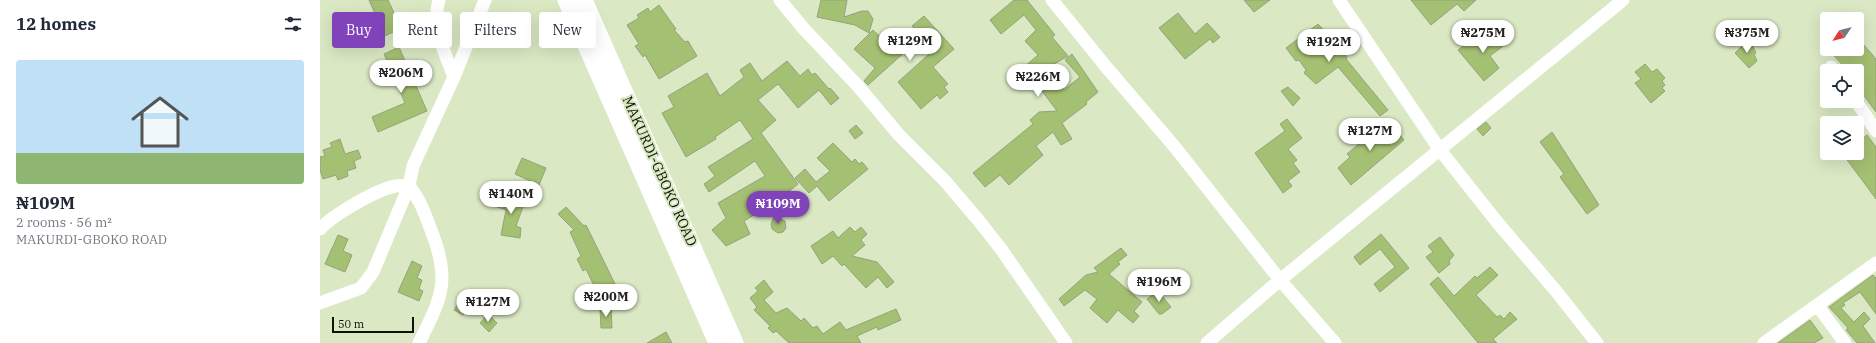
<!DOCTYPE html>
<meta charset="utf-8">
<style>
:root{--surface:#fff;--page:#f6f6f7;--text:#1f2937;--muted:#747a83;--accent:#8043b9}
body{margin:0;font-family:"IBM Plex Serif",serif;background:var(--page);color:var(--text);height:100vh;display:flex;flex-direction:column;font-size:15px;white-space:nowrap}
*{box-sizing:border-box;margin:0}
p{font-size:13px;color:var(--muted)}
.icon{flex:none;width:22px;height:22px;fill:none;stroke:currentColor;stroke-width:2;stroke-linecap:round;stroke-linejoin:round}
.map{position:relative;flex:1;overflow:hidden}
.drawer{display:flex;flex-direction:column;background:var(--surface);width:320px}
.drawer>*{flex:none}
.guide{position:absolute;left:12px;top:12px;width:380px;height:36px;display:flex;gap:8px}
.needle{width:26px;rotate:234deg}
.tools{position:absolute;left:1500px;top:12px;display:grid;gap:8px}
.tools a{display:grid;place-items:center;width:44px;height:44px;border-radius:4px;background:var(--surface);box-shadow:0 4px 16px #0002;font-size:20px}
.scale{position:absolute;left:12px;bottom:10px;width:82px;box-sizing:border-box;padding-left:4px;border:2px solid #0e1206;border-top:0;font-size:11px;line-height:14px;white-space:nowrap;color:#0e1206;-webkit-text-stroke:3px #dae8c3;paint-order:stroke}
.price{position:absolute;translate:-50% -34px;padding:0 9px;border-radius:14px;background:#fff;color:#222;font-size:13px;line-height:26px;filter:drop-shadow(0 1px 2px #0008)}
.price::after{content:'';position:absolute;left:50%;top:24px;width:12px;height:9px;margin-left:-6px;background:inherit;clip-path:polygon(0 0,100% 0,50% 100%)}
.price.active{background:var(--accent);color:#fff}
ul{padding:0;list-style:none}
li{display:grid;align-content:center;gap:8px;height:212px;padding:0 16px}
li span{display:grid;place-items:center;height:124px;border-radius:4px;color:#555}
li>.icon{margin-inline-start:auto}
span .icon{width:72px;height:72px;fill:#fffc;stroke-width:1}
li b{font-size:17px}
h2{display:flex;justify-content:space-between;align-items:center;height:48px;padding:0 16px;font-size:17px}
.tag{padding:0 14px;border-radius:4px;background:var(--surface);box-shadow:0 4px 16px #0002;font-size:14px;line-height:36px}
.tag.active{background:var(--accent);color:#fff}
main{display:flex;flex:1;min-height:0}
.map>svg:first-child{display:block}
.building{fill:#a4c072;stroke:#94a27f}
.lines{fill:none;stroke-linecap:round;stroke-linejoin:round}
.minor{stroke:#fff;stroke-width:13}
.major{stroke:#fff;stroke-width:17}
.labels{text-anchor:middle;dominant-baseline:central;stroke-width:4;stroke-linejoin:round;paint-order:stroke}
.street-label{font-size:14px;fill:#0e1206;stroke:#dae8c3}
</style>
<main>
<section class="drawer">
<h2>12 homes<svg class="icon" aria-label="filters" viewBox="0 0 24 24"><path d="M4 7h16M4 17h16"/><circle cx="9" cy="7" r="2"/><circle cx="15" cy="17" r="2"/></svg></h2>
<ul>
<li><span style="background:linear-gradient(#bfe0f5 75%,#8fb573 0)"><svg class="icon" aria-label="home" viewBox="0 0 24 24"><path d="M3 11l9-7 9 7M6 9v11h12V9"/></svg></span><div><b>₦109M</b><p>2 rooms · 56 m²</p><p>MAKURDI-GBOKO ROAD</p></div></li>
</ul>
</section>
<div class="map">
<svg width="1556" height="343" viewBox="0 0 1556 343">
<rect width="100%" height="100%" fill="#dae8c3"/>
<!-- building -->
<path class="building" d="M 49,0 L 68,0 L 81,28 L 65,36 Z
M 501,0 L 527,0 L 524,17 L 542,11 L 548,11 L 553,19 L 549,33 L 535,25 L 497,17 Z
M 694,0 L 707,0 L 735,35 L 732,37 L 748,56 L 727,68 L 744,90 L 760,77 L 745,60 L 752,54 L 778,92 L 766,102 L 767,104 L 742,123 L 752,139 L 741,145 L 733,132 L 716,146 L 723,155 L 689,185 L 680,175 L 665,187 L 653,173 L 713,124 L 710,120 L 719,112 L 737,111 L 704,67 L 718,55 L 705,41 L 716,30 L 704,15 L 681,34 L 670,20 Z
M 924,0 L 950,0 L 934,12 Z
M 1091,0 L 1156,0 L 1144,11 L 1137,4 L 1111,25 Z
M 339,5 L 356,29 L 354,30 L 365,42 L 368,41 L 377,56 L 339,79 L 325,55 L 323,57 L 315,46 L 319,44 L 307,25 L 319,18 L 317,15 L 328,8 L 330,12 Z
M 858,13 L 875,34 L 887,23 L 900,37 L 893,43 L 890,39 L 865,59 L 839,28 Z
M 604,16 L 634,49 L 613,67 L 628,84 L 624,87 L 628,92 L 620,99 L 617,95 L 601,109 L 578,82 L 617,47 L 605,34 L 548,85 L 544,81 L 555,68 L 534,49 L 553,30 L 573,49 L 595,29 L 592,26 Z
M 998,24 L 1009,36 L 1011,35 L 1027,58 L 1026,59 L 1068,110 L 1060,116 L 1018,67 L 996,84 L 984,73 L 986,70 L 979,60 L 976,61 L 966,48 Z
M 1177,30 L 1187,43 L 1170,56 L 1179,68 L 1164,81 L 1138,50 L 1155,37 L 1160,43 Z
M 1537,37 L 1556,59 L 1556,112 L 1537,86 L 1537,71 L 1528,71 L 1508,49 L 1537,49 Z
M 1429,39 L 1436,53 L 1434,54 L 1437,61 L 1429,68 L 1415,53 Z
M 79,47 L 107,111 L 58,132 L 52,117 L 85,103 L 64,54 Z
M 467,61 L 480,76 L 488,69 L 492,75 L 495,73 L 509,89 L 510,88 L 519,98 L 511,105 L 499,90 L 478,108 L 458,84 L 438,100 L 456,120 L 441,133 L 478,184 L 456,202 L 424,221 L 430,234 L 406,246 L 392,230 L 406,218 L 398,203 L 445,176 L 435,161 L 389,192 L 384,184 L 395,176 L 388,167 L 433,139 L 420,120 L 395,137 L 396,139 L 366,157 L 342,113 L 354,107 L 348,96 L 387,73 L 400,96 L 424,77 L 420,70 L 430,63 L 442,81 Z
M 1325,64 L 1332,72 L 1337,69 L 1345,78 L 1342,81 L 1345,85 L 1342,88 L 1345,91 L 1331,103 L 1315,83 L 1321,79 L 1315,72 Z
M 968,87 L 980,98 L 973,106 L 961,91 Z
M 967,119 L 982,138 L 968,149 L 977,160 L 973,163 L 980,172 L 968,181 L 972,186 L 963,193 L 935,153 L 965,131 L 960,124 Z
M 1067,120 L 1084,140 L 1031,185 L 1018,168 L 1030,157 L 1027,154 Z
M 1166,122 L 1171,128 L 1163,136 L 1157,129 Z
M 536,125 L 543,133 L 535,139 L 529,131 Z
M 1232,132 L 1279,205 L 1267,214 L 1240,177 L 1244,174 L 1220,142 Z
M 1547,135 L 1556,147 L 1556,199 L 1522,153 L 1537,153 L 1537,143 Z
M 20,139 L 25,154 L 38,150 L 41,158 L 34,161 L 36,168 L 27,171 L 28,176 L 18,180 L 16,175 L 3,179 L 0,170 L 0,157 L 5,156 L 3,150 L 12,147 L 10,143 Z
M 513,143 L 532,162 L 535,159 L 539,164 L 542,162 L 548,169 L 509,201 L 497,186 L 489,193 L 475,178 L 485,169 L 496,182 L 510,171 L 497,158 Z
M 202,158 L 226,168 L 219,185 L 195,174 Z
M 182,193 L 205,201 L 196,226 L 201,228 L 200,238 L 181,235 L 186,210 L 177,207 Z
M 246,207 L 264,226 L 266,225 L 295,284 L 277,292 L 266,269 L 263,271 L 257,259 L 261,256 L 250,232 L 254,230 L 238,214 Z
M 454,217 L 465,221 L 466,228 L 463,232 L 458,233 L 452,229 L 451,224 Z
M 530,227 L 535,232 L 541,227 L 547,234 L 541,240 L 545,245 L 532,256 L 557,262 L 574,282 L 567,288 L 558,277 L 546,288 L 524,264 L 522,266 L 513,256 L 502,264 L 491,246 L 513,231 L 518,238 Z
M 1061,234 L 1089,268 L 1060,292 L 1054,284 L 1075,267 L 1060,249 L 1040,265 L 1034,257 Z
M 18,235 L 28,239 L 23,251 L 32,255 L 25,272 L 5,264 Z
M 1120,237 L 1134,255 L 1129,261 L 1130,264 L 1119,273 L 1106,257 L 1113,252 L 1108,246 Z
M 801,248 L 807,255 L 798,262 L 800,264 L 789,274 L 822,302 L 814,311 L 819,316 L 813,323 L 798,310 L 787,323 L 770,308 L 777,299 L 765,290 L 744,306 L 739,299 L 766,275 L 778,272 L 774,268 Z
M 92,261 L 102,266 L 97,278 L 102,280 L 99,289 L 103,291 L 99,301 L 78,292 Z
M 1170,267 L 1178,275 L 1156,295 L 1177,317 L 1180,315 L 1184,319 L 1190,312 L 1197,319 L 1173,339 L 1177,343 L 1158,343 L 1110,284 L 1118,277 L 1134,296 L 1155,276 L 1157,278 Z
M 1553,275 L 1556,278 L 1556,314 L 1540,292 L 1523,303 L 1525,305 L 1521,308 L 1534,322 L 1544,312 L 1550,319 L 1543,326 L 1555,343 L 1537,343 L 1526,330 L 1528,328 L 1509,307 Z
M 444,280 L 453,292 L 444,300 L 456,313 L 467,308 L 481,321 L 484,318 L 493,328 L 497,326 L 503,334 L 520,322 L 526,330 L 576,309 L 581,320 L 558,330 L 557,327 L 537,336 L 541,343 L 469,343 L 456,331 L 453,333 L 448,328 L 450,326 L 434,310 L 437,307 L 430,298 L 438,291 L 435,288 Z
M 838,291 L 851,307 L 842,314 L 839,314 L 827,299 Z
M 145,292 L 154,297 L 143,315 L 134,310 Z
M 291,308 L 292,328 L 281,328 L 280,309 Z
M 168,314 L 177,323 L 169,332 L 160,323 Z
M 1490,320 L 1503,338 L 1494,343 L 1458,343 Z
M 346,332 L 352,343 L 327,343 Z"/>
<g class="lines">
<!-- minor -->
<path class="minor" d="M 119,0 C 111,27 125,53 134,77
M 460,0 L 484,29 L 537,85 L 579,135 L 625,181 L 659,221 L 681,249 L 746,343
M 732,0 L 787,68 L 854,146 L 960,280 L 887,343
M 1019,0 L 1120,150 L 1177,222 L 1236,291 L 1277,343
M 1511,67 L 1514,71
M 1536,101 L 1556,131
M 0,229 C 13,215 57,189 76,186 C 80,185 85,186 89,186 C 100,199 105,214 111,230 C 131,280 122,297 99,343
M 0,303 L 41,288 L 53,272 L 89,186 L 93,166 L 134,77 L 165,0
M 1497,305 L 1525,343
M 1015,343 L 960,280 L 1303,0
M 1444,343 L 1556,263"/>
<!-- major -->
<path class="major" d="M 246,0 L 397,343
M 264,0 L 415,343"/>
</g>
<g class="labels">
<!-- street labels -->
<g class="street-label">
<text transform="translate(340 171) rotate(66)">MAKURDI-GBOKO ROAD</text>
</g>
</g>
</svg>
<div class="tools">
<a><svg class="needle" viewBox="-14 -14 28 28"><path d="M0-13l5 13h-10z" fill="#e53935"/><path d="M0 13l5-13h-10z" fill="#747a83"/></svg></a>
<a><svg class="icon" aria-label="locate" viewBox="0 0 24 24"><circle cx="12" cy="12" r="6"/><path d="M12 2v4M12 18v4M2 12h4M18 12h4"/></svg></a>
<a><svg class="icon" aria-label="layers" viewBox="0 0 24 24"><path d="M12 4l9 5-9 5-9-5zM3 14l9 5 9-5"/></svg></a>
</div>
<div class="scale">50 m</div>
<b class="price" style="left:1163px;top:54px">₦275M</b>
<b class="price" style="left:1427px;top:54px">₦375M</b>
<b class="price" style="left:590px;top:62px">₦129M</b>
<b class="price" style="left:1009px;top:63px">₦192M</b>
<b class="price" style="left:81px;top:94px">₦206M</b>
<b class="price" style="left:718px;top:98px">₦226M</b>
<b class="price" style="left:1050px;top:152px">₦127M</b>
<b class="price" style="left:191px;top:215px">₦140M</b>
<b class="price active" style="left:458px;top:225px">₦109M</b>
<b class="price" style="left:839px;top:303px">₦196M</b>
<b class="price" style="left:286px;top:318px">₦200M</b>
<b class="price" style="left:168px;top:323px">₦127M</b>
<div class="guide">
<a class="tag active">Buy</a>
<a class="tag">Rent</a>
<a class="tag">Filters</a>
<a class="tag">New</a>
</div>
</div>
</main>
